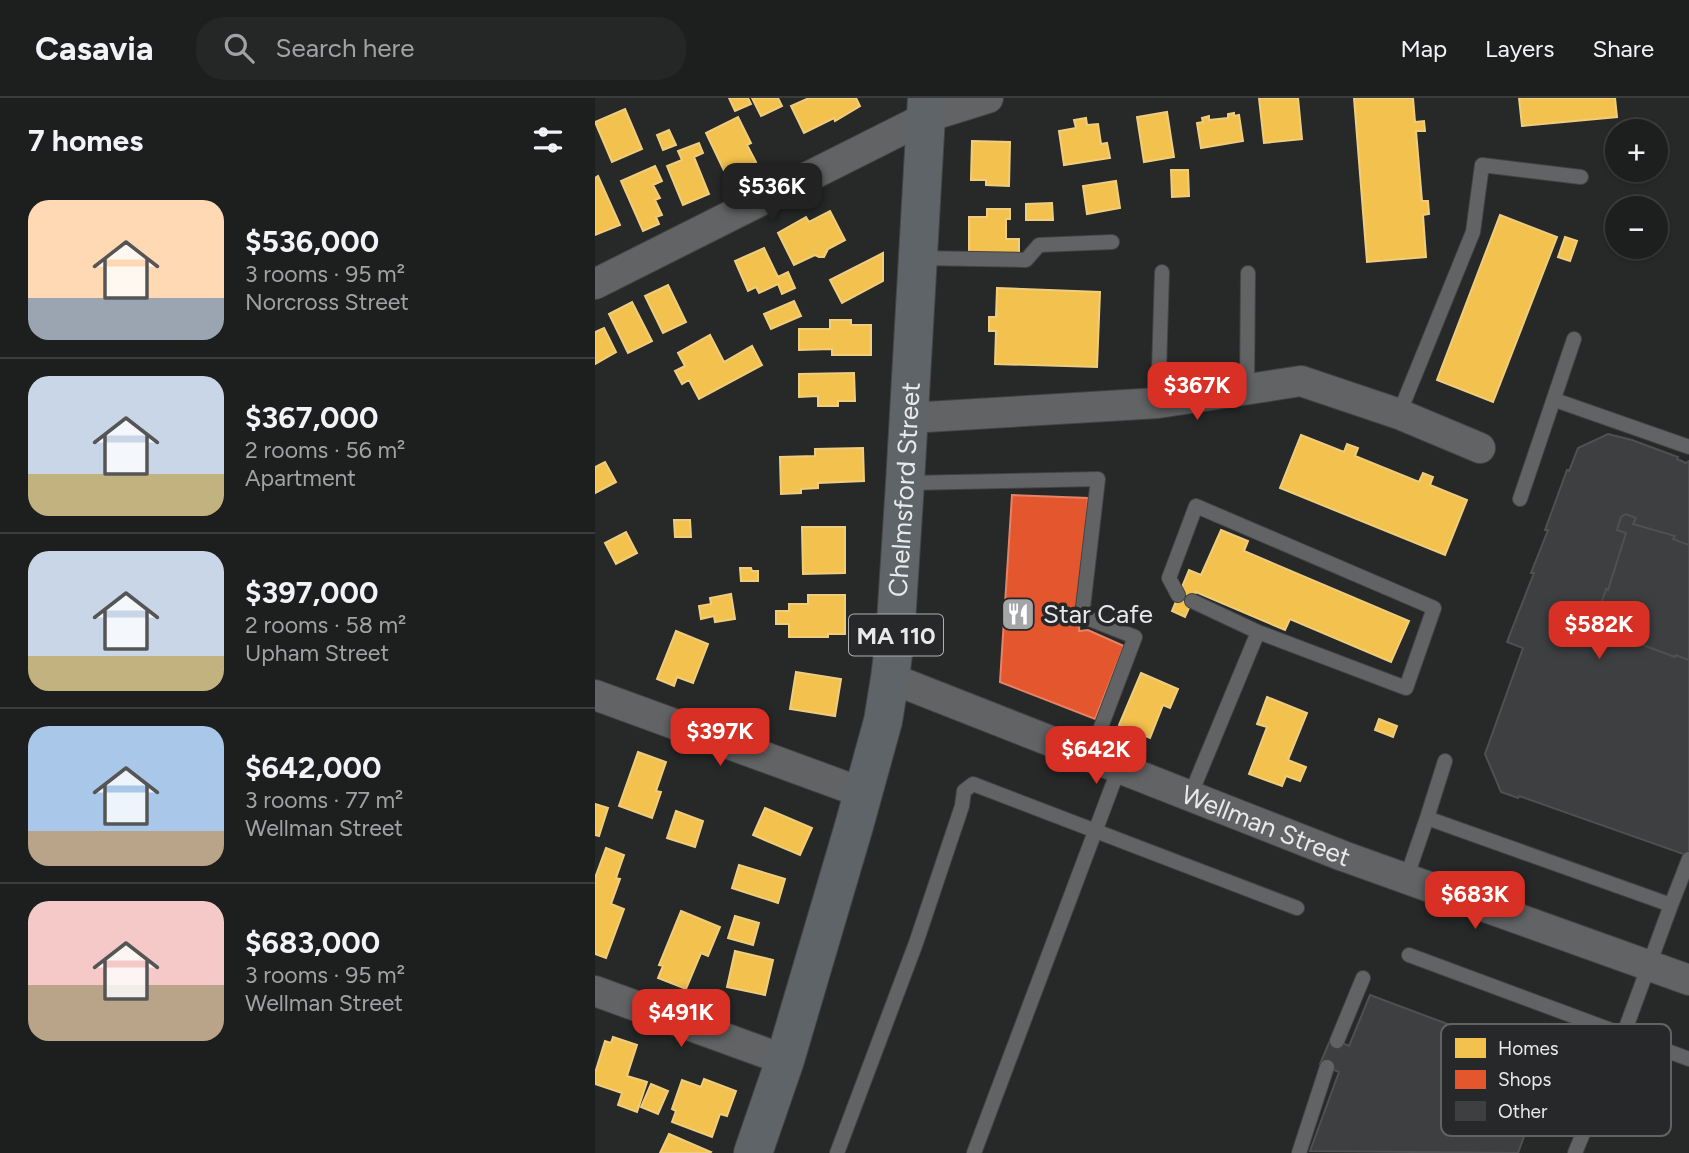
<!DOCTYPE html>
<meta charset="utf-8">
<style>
:root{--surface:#1d1e1e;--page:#252727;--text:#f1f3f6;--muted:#a0a2a4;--line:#3b3c3c;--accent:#d93025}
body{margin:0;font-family:Figtree,sans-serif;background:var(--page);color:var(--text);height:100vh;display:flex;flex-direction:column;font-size:26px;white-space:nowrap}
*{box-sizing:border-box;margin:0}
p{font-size:23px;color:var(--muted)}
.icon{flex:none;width:38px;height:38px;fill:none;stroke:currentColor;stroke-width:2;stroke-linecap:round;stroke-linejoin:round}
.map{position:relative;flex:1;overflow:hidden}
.sheet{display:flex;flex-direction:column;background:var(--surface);width:595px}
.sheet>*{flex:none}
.fabs{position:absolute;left:1010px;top:21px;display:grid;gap:14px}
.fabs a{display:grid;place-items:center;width:63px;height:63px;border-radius:50%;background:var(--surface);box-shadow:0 2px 5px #0004,0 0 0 2px var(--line);font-size:35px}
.price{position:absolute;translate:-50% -60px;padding:0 16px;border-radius:14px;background:var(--accent);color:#fff;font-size:23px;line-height:46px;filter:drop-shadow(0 2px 4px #0008)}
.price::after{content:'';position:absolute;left:50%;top:42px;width:21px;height:16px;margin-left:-10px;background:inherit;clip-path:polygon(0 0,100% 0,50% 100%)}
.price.selected{background:#222;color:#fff}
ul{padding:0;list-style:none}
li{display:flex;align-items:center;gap:21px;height:175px;padding:0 28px}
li+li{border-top:2px solid var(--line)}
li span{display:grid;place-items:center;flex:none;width:196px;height:140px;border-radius:21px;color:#555}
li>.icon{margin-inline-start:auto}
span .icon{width:84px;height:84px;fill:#fffc;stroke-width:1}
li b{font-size:30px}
h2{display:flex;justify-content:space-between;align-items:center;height:84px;padding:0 28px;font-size:30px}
header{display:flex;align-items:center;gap:42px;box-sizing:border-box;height:98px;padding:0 35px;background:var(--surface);border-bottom:2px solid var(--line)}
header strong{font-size:33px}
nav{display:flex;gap:38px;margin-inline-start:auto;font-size:24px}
.search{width:490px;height:63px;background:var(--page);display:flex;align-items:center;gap:18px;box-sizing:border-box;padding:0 24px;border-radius:28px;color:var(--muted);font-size:26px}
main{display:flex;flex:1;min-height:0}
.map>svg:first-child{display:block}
.homes{fill:#f2c14e;stroke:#efcd7d;stroke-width:2}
.shops{fill:#e4572e;stroke:#e58366;stroke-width:2}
.building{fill:#3e3f40;stroke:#4f5051;stroke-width:2}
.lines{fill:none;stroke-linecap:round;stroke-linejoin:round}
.lane-casing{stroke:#434444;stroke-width:16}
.street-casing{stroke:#434444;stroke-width:32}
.primary-casing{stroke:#434444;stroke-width:40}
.lane{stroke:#626364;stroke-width:14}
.street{stroke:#626364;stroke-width:30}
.primary{stroke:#5e6467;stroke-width:38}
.labels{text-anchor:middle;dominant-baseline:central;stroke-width:7;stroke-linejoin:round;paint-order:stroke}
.shield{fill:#262829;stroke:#adafb0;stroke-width:2}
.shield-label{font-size:24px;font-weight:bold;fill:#e7e9ea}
.street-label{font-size:26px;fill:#e7e9ea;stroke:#262829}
.poi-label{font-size:26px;fill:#e7e9ea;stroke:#262829;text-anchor:start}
.key{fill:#262829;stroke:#606263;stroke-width:2}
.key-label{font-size:19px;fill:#e7e9ea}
</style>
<header>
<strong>Casavia</strong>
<div class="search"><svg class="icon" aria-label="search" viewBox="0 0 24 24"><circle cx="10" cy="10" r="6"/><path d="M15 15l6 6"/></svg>Search here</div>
<nav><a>Map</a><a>Layers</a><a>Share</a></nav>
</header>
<main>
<section class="sheet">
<h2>7 homes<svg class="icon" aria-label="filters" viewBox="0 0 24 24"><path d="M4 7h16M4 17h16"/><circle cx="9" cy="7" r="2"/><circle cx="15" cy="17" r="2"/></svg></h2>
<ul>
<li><span style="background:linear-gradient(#ffd9b3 70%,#9aa5b1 0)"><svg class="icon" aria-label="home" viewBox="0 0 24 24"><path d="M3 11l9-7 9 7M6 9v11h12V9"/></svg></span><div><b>$536,000</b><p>3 rooms · 95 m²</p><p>Norcross Street</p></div></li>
<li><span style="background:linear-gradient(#c9d6e8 70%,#c2b280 0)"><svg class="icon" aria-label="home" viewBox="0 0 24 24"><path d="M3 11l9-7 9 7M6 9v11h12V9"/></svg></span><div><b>$367,000</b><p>2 rooms · 56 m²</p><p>Apartment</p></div></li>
<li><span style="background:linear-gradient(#c9d6e8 75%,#c2b280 0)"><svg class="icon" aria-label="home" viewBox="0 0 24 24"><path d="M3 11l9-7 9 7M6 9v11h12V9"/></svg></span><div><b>$397,000</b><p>2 rooms · 58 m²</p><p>Upham Street</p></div></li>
<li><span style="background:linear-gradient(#a9c7e8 75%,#b9a48a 0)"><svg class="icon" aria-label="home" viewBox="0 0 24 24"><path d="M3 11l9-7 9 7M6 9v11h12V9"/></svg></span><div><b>$642,000</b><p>3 rooms · 77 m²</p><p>Wellman Street</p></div></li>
<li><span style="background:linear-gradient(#f6c9c9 60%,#b9a48a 0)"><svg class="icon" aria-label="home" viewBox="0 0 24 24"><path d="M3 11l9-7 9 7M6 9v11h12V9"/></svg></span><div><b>$683,000</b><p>3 rooms · 95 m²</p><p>Wellman Street</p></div></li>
</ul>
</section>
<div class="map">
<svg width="1094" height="1055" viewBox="0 0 1094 1055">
<rect width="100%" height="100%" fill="#272828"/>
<!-- homes -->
<path class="homes" d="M 134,0 L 153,0 L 156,6 L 140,13 Z
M 157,0 L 183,0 L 187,8 L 166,18 Z
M 214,0 L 261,0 L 265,8 L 240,23 L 239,20 L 209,35 L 196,8 Z
M 664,0 L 703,0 L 707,41 L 669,45 Z
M 759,0 L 818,0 L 820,24 L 829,23 L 830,33 L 821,33 L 827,103 L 833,103 L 834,116 L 828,117 L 831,159 L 772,164 Z
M 924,0 L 1020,0 L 1022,19 L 927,28 Z
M 30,11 L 47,51 L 17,64 L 0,24 Z
M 572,14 L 579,59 L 549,64 L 542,19 Z
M 639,15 L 639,18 L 644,17 L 648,43 L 606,50 L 602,25 L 608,24 L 607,20 L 614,18 L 614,22 L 633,20 L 633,16 Z
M 143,19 L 156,45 L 152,47 L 161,64 L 132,79 L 111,35 Z
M 491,20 L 492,27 L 503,26 L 506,46 L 512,45 L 515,60 L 469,67 L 464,33 L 481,30 L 479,22 Z
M 74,32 L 81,47 L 68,52 L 62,37 Z
M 377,43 L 415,44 L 414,88 L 391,87 L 391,82 L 376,82 Z
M 104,45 L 108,55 L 99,59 L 114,96 L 88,107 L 72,68 L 87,62 L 83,53 Z
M 60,68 L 67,83 L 58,87 L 65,100 L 60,102 L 67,117 L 61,119 L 64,126 L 48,133 L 26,83 Z
M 576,72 L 593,72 L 594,98 L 577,99 Z
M 3,78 L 25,127 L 0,137 L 0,80 Z
M 521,83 L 525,110 L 492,116 L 488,88 Z
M 457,105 L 458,122 L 431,122 L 431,106 Z
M 392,111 L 415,111 L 415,121 L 411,121 L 411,141 L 424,141 L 424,157 L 374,157 L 374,119 L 392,119 Z
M 235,113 L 250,142 L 233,151 L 229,159 L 224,159 L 220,157 L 199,167 L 183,135 L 211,119 L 214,124 Z
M 905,117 L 962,139 L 898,304 L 842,282 Z
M 970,139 L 982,143 L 975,163 L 963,159 Z
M 169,150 L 183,179 L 193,174 L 200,190 L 187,196 L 183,186 L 164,195 L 161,189 L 153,193 L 140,163 Z
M 288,155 L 288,183 L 247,205 L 235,182 Z
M 73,187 L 91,224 L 68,235 L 50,198 Z
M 402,190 L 505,194 L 502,269 L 400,266 L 401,233 L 394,233 L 394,219 L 401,219 Z
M 199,203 L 206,218 L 176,231 L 169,216 Z
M 37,204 L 57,243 L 33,255 L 14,216 Z
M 235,222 L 256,222 L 256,227 L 276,227 L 276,257 L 237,257 L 237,251 L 204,252 L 204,231 L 235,231 Z
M 9,230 L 21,254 L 0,266 L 0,234 Z
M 115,237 L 129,264 L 157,248 L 167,267 L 104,301 L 94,282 L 87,286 L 80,273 L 90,268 L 83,255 Z
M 259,275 L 260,303 L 243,303 L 243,308 L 223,308 L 223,298 L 204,299 L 204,276 Z
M 706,337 L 749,354 L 752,346 L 763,350 L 760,358 L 824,384 L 828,375 L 838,379 L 835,387 L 872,402 L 850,457 L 685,390 Z
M 268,350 L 269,383 L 223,385 L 223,390 L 206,391 L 206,395 L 186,396 L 185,359 L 220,358 L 220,351 Z
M 10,364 L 21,384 L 0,395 L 0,369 Z
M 79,422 L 95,422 L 96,439 L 80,439 Z
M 207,429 L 250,429 L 250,475 L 208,476 Z
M 626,432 L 653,443 L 649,453 L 814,523 L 796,564 L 695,521 L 690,532 L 601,494 L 590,519 L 577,513 L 594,472 L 606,477 Z
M 31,434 L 42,455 L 21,466 L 10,445 Z
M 145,470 L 156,470 L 157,473 L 163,473 L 163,483 L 146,483 Z
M 136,496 L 140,521 L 120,524 L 119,518 L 106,521 L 104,508 L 116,506 L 115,500 Z
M 213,497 L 250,497 L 250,536 L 233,536 L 233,539 L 194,539 L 194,526 L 181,526 L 181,513 L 194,513 L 194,506 L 213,506 Z
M 81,533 L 113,546 L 98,585 L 82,579 L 79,588 L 62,581 Z
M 201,574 L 246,581 L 240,618 L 195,611 Z
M 546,575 L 583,591 L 575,610 L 568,607 L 555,640 L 524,627 Z
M 672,599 L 712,615 L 693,662 L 711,669 L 705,683 L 691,678 L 687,688 L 654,676 L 672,629 L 662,626 Z
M 784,621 L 802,628 L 798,639 L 780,632 Z
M 43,654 L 71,664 L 61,693 L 66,694 L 57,720 L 24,708 Z
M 0,706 L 13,710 L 4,738 L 0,737 Z
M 170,710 L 217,730 L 205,757 L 158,737 Z
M 81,713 L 108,723 L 100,749 L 72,740 Z
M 11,750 L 29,757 L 21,780 L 25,781 L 16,806 L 29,811 L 11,860 L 0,856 L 0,780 Z
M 144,767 L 190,781 L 183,805 L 137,790 Z
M 86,813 L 125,829 L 113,858 L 106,855 L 91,891 L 63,880 L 68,868 L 64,867 Z
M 140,818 L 164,825 L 158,847 L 133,840 Z
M 140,853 L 178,862 L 170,897 L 132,889 Z
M 18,939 L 42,947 L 32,978 L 52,984 L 42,1014 L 23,1007 L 27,995 L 0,986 L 0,975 L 10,943 L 16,945 Z
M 109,981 L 141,993 L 132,1018 L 125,1016 L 117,1039 L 77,1024 L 81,1013 L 77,1011 L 87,982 L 106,989 Z
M 56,986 L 73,993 L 63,1016 L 46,1009 Z
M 74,1036 L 116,1054 L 115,1055 L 65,1055 Z"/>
<!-- shops -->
<path class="shops" d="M 417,397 L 493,400 L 484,533 L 493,532 L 529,548 L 500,621 L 405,584 Z"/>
<!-- building -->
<path class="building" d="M 1013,336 L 1037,342 L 1083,359 L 1082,361 L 1091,365 L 1094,363 L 1094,447 L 1078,441 L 1080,438 L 1038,426 L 1041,420 L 1031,416 L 1026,419 L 1022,432 L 1031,435 L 1013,492 L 1011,491 L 1003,515 L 993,513 L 988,526 L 990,531 L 1000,535 L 1002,530 L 1080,559 L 1081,557 L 1094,562 L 1094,758 L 924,698 L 923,700 L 906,694 L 890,656 L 928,550 L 912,544 L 939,475 L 936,475 L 953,432 L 950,432 L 972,372 L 974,373 L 983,350 Z
M 1031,416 L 1041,420 L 1038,426 L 1080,438 L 1078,441 L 1094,447 L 1094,562 L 1081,557 L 1080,559 L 1002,530 L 1000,535 L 990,531 L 988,526 L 993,513 L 1003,515 L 1011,491 L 1013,492 L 1031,435 L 1022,432 L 1026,419 Z
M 775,897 L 930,955 L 965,940 L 981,975 L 946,991 L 923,1055 L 715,1053 L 744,974 L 725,966 L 736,940 L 754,948 Z"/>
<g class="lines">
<!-- lane casing -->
<g class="lane-casing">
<path id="lane" d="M 325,160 L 431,162 L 444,147 L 517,144
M 652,291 L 653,175
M 960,302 L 1094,349
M 563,305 L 567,174
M 804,316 L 878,134 L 887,67 L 986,79
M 313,385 L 503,381 L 487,518 L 540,539 L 495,658
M 925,401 L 979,241
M 583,497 L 574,480 L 601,408 L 839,510 L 811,590 L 663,534 L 595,698
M 597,503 L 663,534
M 832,720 L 850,663
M 811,781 L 832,720 L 1076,807 L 1029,935 L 980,1055
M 1076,807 L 1094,761
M 814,857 L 1094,961
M 742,943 L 768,880
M 242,1055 L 321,845 L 367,708 L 369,693 L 378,686 L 702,810
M 379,1055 L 524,670
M 704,1055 L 732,969"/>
</g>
<!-- street casing -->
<g class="street-casing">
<g id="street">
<path d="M 0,186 L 332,19 L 393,0"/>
<path d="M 314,320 L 563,305 L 706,283 L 804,316 L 885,350"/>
<path id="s1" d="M 295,580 L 748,758 L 1094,882"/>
<path d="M 0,597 L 268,695"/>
<path d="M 0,893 L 190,962"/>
</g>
</g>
<!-- primary casing -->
<g class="primary-casing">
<g id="primary">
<path id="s2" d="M 158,1055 L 190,962 L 259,728 L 288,623 L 295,580 L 300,540 L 310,385 L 332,0"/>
</g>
</g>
<!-- lane -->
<use href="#lane" class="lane"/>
<!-- street -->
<use href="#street" class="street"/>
<!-- primary -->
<use href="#primary" class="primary"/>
</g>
<!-- icons -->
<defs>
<g id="restaurant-square" transform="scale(1.75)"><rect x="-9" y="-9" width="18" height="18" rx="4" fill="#a4a5a6" stroke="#262829"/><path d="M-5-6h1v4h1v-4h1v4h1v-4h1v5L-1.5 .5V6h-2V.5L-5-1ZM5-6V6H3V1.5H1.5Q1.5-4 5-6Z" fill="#fff"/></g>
</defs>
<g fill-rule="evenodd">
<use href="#restaurant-square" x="423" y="516"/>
</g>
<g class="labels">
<!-- shield labels -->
<rect class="shield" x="254" y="516.5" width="94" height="41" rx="5"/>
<g class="shield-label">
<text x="301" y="537">MA 110</text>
</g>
<!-- street labels -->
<g class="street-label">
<text stroke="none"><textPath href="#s2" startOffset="684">Chelmsford Street</textPath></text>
<text stroke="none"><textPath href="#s1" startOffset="404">Wellman Street</textPath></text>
</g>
<!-- poi labels -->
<g class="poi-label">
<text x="448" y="516">Star Cafe</text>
</g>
</g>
<!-- legend -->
<rect x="846" y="926" width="230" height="112" rx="10" class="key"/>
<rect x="860" y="940" width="31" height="20" fill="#f2c14e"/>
<rect x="860" y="972" width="31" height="19" fill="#e4572e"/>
<rect x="860" y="1003" width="31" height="20" fill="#3e3f40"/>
<g class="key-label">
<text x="903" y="957">Homes</text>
<text x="903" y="988">Shops</text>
<text x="903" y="1020">Other</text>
</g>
</svg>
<div class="fabs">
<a>+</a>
<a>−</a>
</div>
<b class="price selected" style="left:177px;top:125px">$536K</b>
<b class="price" style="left:602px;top:324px">$367K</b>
<b class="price" style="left:1004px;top:563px">$582K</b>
<b class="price" style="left:125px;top:670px">$397K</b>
<b class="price" style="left:501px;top:688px">$642K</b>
<b class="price" style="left:880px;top:833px">$683K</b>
<b class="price" style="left:86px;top:951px">$491K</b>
</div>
</main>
